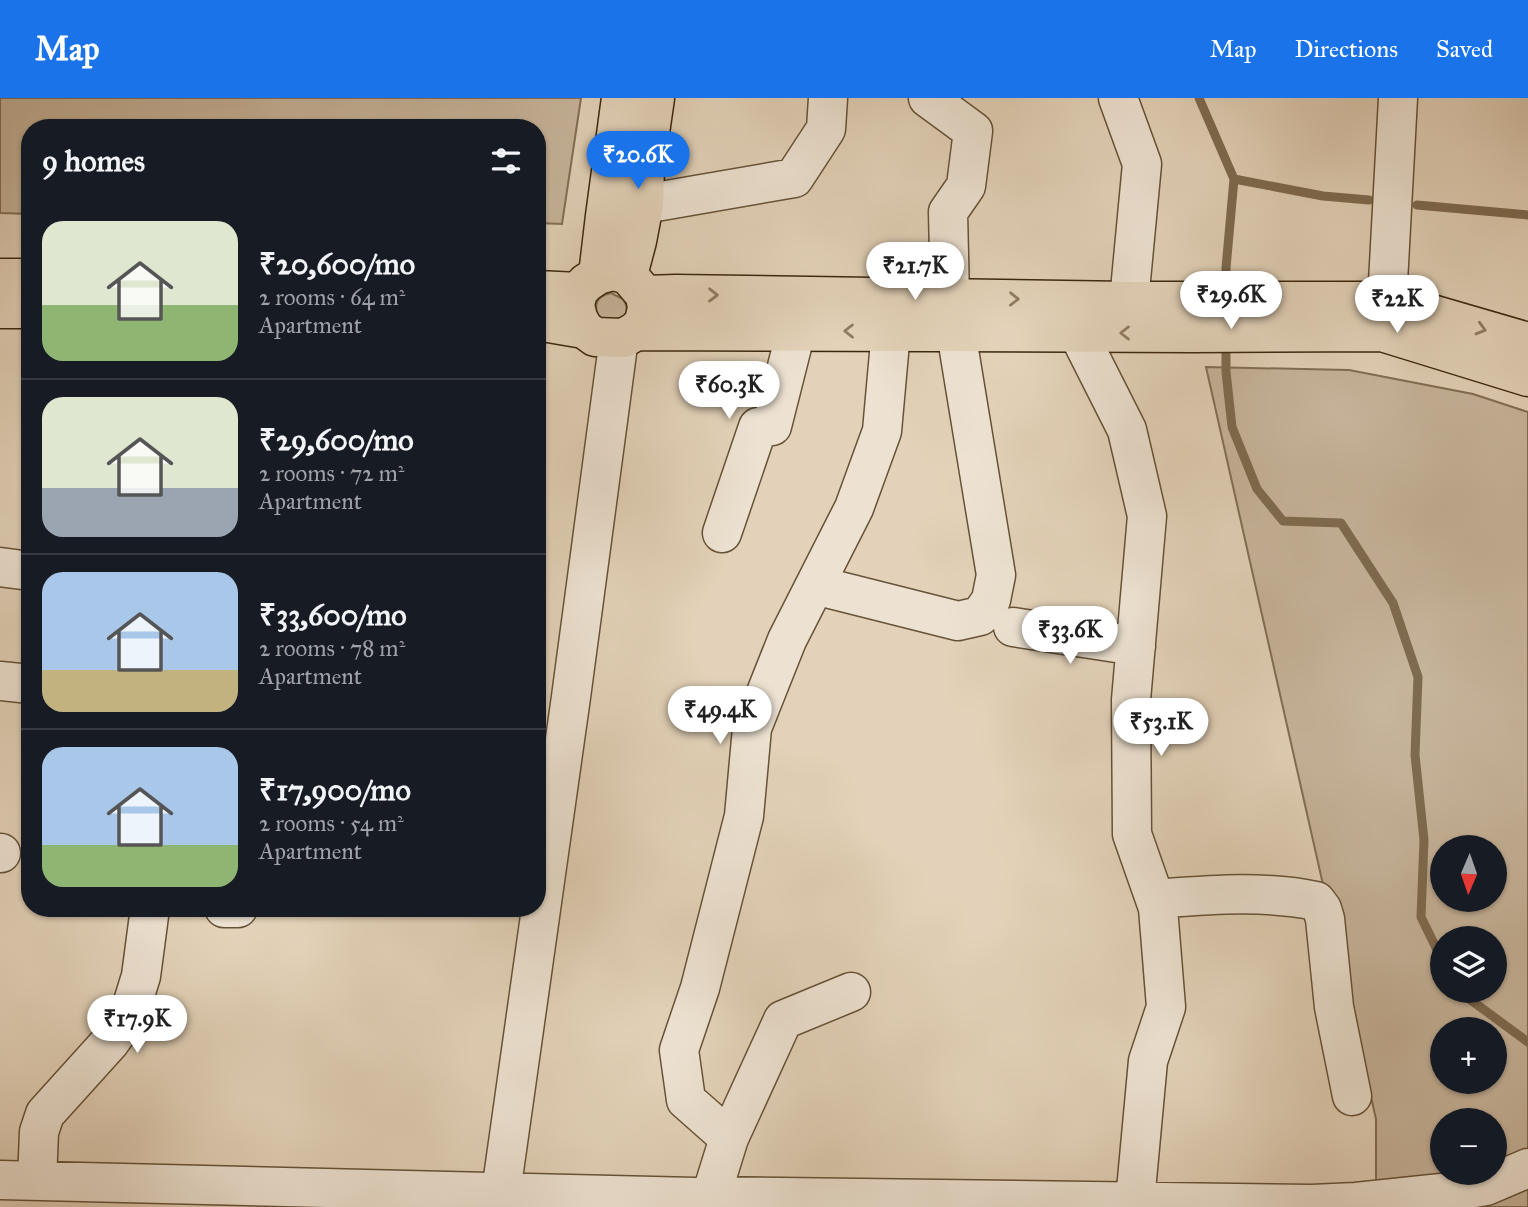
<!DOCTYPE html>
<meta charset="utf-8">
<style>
:root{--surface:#171b24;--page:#242831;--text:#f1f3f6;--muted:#9ea1a6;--line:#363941;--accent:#1a73e8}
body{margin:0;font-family:"IM FELL Great Primer",serif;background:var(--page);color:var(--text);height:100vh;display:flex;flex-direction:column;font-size:26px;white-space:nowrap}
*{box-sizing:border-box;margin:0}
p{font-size:23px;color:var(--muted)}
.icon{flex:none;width:38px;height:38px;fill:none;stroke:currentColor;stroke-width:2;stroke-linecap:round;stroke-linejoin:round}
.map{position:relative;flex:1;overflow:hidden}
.details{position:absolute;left:21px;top:21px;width:525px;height:798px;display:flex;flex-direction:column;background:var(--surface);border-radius:28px;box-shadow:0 2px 5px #0004}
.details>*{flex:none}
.needle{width:46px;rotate:182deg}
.buttons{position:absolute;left:1430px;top:737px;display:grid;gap:14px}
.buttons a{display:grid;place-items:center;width:77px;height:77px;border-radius:50%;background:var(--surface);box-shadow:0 2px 5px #0004;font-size:35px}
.price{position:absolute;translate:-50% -60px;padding:0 16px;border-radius:24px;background:#fff;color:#222;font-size:23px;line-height:46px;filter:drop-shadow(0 2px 4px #0008)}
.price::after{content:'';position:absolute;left:50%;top:42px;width:21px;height:16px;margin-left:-10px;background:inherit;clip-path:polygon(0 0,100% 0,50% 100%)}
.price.on{background:var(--accent);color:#fff}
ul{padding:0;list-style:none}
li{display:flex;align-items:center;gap:21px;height:175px;padding:0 21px}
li+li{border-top:2px solid var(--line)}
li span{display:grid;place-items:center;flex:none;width:196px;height:140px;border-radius:21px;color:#555}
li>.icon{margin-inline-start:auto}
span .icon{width:84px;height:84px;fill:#fffc;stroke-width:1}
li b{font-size:30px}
h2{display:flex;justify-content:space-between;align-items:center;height:84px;padding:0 21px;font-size:30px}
header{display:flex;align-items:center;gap:42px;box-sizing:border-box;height:98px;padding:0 35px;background:var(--accent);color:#fff}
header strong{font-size:33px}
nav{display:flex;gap:38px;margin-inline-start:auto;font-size:24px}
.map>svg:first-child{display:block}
.green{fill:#c7b59c;stroke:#826e54;stroke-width:2;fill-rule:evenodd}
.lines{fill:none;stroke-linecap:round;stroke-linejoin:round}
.stream{stroke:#7e6b50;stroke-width:9}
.minor-casing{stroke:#665237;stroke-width:41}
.major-casing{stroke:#3c270c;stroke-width:41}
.minor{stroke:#ede2d2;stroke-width:38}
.major{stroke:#e3d2b9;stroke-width:38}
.oneway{stroke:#907c62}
</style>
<header>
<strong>Map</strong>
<nav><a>Map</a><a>Directions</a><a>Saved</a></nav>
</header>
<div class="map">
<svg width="1528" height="1109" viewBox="0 0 1528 1109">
<rect width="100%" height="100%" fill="#e3d2b9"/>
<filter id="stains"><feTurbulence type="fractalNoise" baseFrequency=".00286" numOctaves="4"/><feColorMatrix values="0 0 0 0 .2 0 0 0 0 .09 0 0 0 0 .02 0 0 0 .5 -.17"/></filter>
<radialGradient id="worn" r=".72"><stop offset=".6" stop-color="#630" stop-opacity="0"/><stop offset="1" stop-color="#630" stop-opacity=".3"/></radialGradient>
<!-- green -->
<path class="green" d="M 0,0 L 581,0 L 562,126 L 537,125 L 537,30 L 30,30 L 30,116 L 0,115 Z
M 611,195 L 623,201 C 628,209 628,215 622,223 L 599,223 C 594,208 594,199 611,195 Z
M 1206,269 L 1349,272 L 1473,296 L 1528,314 L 1528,1109 L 1376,1109 L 1376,1021 ZM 1442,749 L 1494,749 L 1494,802 L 1442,802 ZM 1442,840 L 1494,840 L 1494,892 L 1442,892 ZM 1442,931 L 1494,931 L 1494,984 L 1442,984 ZM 1442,1022 L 1494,1022 L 1494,1074 L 1442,1074 Z"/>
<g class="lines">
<!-- stream -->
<path class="stream" d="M 1199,0 L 1234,81 L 1226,170 L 1226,193
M 1234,81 L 1323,98 L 1369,102
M 1417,107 L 1528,117
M 1226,242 L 1226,274 L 1232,329 L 1257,391 L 1283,423 L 1341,425 L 1393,505 L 1418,579 L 1415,657 L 1424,742 L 1421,819 L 1442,862
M 1457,892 L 1528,944"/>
<!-- minor casing -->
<g class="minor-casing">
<path id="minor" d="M 928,0 L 973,33 L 966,88 L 948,114 L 950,200
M 1118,0 L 1142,66 L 1129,203
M 644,106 L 794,80 L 826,31 L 828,0
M 1387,203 L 1398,0
M 1078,235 L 1127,332 L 1147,418 L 1131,602 L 1132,736 L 1158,810 L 1166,909 L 1148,963 L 1135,1103
M 722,435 L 758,329 L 772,328 L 796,233
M 0,469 L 30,473
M 815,487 L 958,523 L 980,518 L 991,502 L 996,477 L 956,234
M 1013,529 L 1136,548
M 0,583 L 30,586
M 0,755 L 1,755
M 1155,801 C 1209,797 1263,792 1316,803 L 1322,811 L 1325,821 L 1334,909 L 1352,998
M 224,810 L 238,810
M 729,1040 L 686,1002 L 679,952 L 700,890 L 744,718 L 752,630 L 787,542 L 854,410 L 882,333 L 891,233
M 0,1082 L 695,1099 L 711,1098 L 1312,1106 L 1356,1104 L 1451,1094 L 1486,1088 L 1528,1070
M 37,1083 L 39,1034 L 45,1016 L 110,944 L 129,917 L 141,878 L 150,810
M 711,1098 L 729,1040 L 783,922 L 851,894
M 496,1109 L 501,1094 L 571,599 L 619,240"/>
</g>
<!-- major casing -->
<g class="major-casing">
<path id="major" d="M 598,177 L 605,118 L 621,0
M 628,177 L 637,143 L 644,106 L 645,69 L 655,0
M 0,180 L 30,180
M 537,192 L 578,194
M 645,197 L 676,196 L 1129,203 L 1387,203 L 1528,244
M 0,211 L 30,211
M 537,223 L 584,231 L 595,239 L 624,240 L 636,233 L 644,224 L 647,210 L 645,197 L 628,177 L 613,173 L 598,177 L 586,185 L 578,194 L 575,207 L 578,220 L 584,231
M 636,233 L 1194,235 L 1382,234 L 1528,279"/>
</g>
<!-- minor -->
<use href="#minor" class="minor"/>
<!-- major -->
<use href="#major" class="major"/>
</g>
<!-- one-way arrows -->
<defs><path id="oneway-chevron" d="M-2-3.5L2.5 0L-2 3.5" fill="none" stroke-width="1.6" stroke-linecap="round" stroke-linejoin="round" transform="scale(1.75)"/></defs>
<g class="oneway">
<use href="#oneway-chevron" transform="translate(713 197) rotate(1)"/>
<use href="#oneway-chevron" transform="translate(1014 201) rotate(1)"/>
<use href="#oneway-chevron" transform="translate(1481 231) rotate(16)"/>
<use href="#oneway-chevron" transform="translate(849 233) rotate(-180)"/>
<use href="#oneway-chevron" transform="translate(1125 235) rotate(-180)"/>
</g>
<rect width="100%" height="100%" filter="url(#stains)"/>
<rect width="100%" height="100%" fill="url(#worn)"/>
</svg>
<div class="buttons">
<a><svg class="needle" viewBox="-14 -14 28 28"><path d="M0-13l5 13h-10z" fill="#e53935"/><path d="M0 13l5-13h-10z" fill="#9ea1a6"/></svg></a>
<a><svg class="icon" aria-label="layers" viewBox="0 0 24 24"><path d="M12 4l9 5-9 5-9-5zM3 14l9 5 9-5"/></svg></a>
<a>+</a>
<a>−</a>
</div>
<b class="price on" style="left:638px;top:93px">₹20.6K</b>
<b class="price" style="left:915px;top:204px">₹21.7K</b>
<b class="price" style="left:1231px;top:233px">₹29.6K</b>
<b class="price" style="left:1397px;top:237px">₹22K</b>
<b class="price" style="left:729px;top:323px">₹60.3K</b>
<b class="price" style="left:1070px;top:568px">₹33.6K</b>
<b class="price" style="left:720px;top:648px">₹49.4K</b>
<b class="price" style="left:1161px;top:660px">₹53.1K</b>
<b class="price" style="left:137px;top:957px">₹17.9K</b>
<section class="details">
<h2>9 homes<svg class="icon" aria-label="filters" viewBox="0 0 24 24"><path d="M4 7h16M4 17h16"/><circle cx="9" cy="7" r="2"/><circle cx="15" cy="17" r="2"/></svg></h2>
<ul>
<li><span style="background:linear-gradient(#dfe7d0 60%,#8fb573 0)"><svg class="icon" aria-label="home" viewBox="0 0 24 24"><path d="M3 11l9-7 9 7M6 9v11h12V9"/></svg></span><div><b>₹20,600/mo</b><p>2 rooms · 64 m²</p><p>Apartment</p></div></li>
<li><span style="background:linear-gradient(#dfe7d0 65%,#9aa5b1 0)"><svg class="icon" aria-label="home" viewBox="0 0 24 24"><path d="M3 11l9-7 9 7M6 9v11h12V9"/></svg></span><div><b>₹29,600/mo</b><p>2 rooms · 72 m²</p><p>Apartment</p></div></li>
<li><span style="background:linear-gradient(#a9c7e8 70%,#c2b280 0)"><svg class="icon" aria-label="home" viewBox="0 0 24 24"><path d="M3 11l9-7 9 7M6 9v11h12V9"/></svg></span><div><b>₹33,600/mo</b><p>2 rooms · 78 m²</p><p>Apartment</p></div></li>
<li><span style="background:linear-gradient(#a9c7e8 70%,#8fb573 0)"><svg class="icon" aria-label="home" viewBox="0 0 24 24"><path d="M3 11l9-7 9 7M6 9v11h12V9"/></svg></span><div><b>₹17,900/mo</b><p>2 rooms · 54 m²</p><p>Apartment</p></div></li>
</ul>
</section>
</div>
